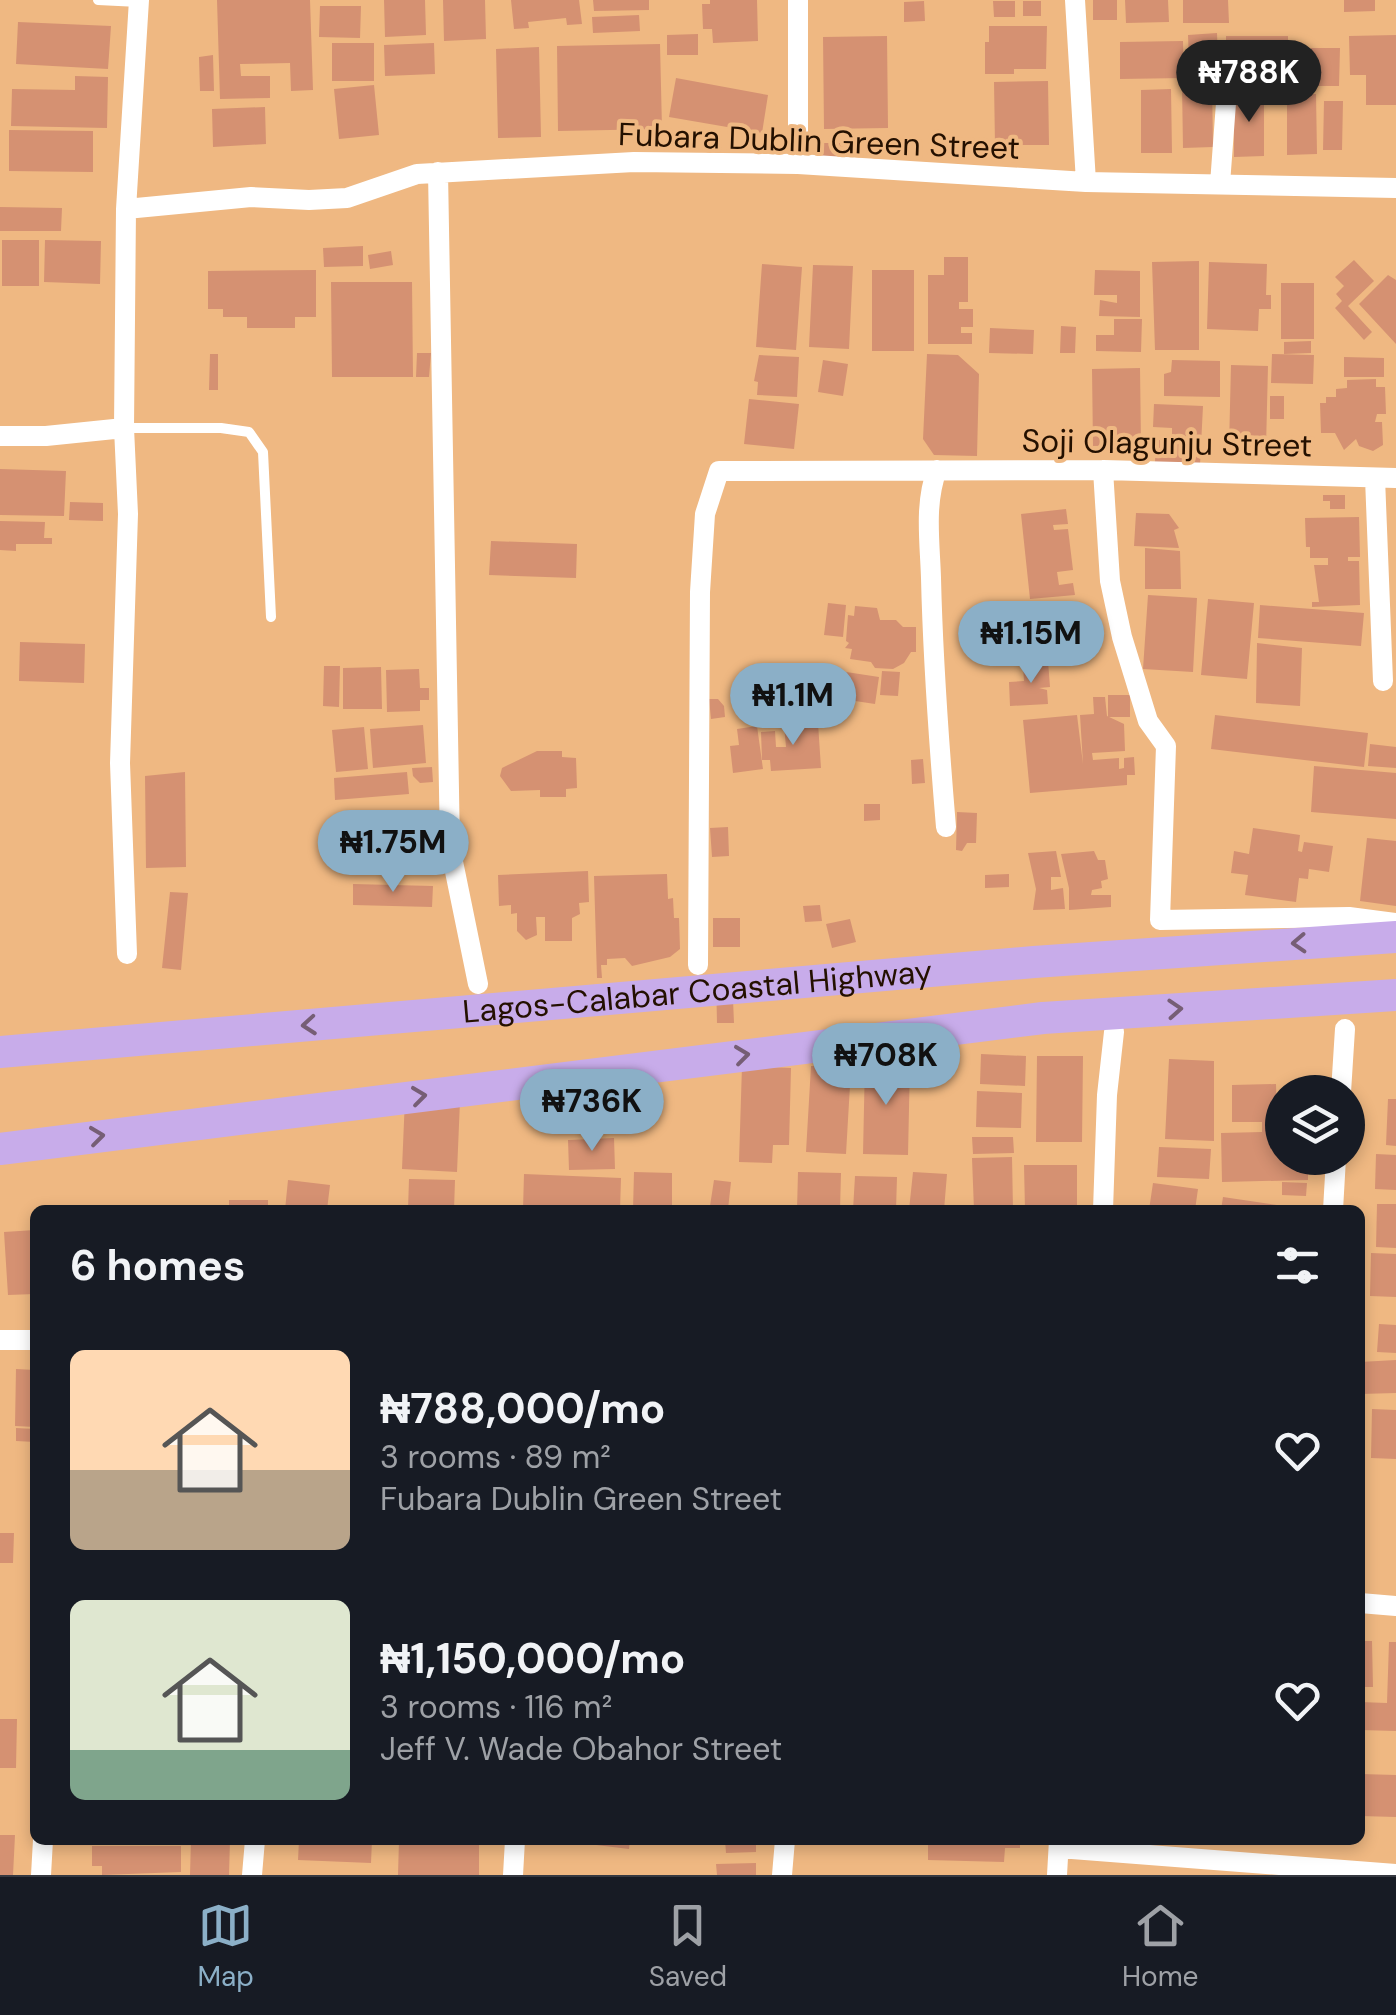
<!DOCTYPE html>
<meta charset="utf-8">
<style>
:root{--surface:#171b24;--page:#20242c;--text:#f1f3f6;--muted:#9ea1a6;--line:#363941;--accent:#8bafc7}
body{margin:0;font-family:"DM Sans",sans-serif;background:var(--page);color:var(--text);height:100vh;display:flex;flex-direction:column;font-size:38px;white-space:nowrap}
*{box-sizing:border-box;margin:0}
p{font-size:32px;color:var(--muted)}
.icon{flex:none;width:55px;height:55px;fill:none;stroke:currentColor;stroke-width:2;stroke-linecap:round;stroke-linejoin:round}
.map{position:relative;flex:1;overflow:hidden}
.drawer{position:absolute;left:30px;top:1205px;width:1335px;height:640px;display:flex;flex-direction:column;background:var(--surface);border-radius:15px;box-shadow:0 5px 15px #0003}
.drawer>*{flex:none}
.controls{position:absolute;left:1265px;top:1075px;display:grid;gap:20px}
.controls a{display:grid;place-items:center;width:100px;height:100px;border-radius:50%;background:var(--surface);box-shadow:0 5px 15px #0003;font-size:50px}
.price{position:absolute;translate:-50% -85px;padding:0 22px;border-radius:35px;background:var(--accent);color:#111;font-size:32px;line-height:65px;filter:drop-shadow(0 2px 5px #0008)}
.price::after{content:'';position:absolute;left:50%;top:60px;width:30px;height:22px;margin-left:-15px;background:inherit;clip-path:polygon(0 0,100% 0,50% 100%)}
.price.current{background:#222;color:#fff}
ul{padding:0;list-style:none}
li{display:flex;align-items:center;gap:30px;height:250px;padding:0 40px}
li span{display:grid;place-items:center;flex:none;width:280px;height:200px;border-radius:15px;color:#555}
li>.icon{margin-inline-start:auto}
span .icon{width:120px;height:120px;fill:#fffc;stroke-width:1}
li b{font-size:42px}
h2{display:flex;justify-content:space-between;align-items:center;height:120px;padding:0 40px;font-size:42px}
.dock{display:flex;justify-content:space-around;align-items:center;height:140px;border-top:2px solid var(--line);background:var(--surface);font-size:28px;color:var(--muted)}
.dock a{display:grid;justify-items:center;gap:5px}
.dock .current{color:var(--accent)}
.map>svg:first-child{display:block}
.building{fill:#d59172}
.lines{fill:none;stroke-linecap:round;stroke-linejoin:round}
.service{stroke:#fff;stroke-width:10}
.minor{stroke:#fff;stroke-width:20}
.trunk{stroke:#c8acea;stroke-width:32}
.oneway{stroke:#765e75}
.labels{text-anchor:middle;dominant-baseline:central;stroke-width:8;stroke-linejoin:round;paint-order:stroke}
.street-label{font-size:32px;fill:#241000;stroke:#efb882}
</style>
<div class="map">
<svg width="1396" height="1875" viewBox="0 0 1396 1875">
<rect width="100%" height="100%" fill="#efb882"/>
<!-- building -->
<path class="building" d="M 217,0 L 310,0 L 313,90 L 291,91 L 290,63 L 240,64 L 241,76 L 270,76 L 270,98 L 220,99 Z
M 384,0 L 425,0 L 426,35 L 385,37 Z
M 443,0 L 485,0 L 486,39 L 444,41 Z
M 511,0 L 579,0 L 582,24 L 567,25 L 566,18 L 528,22 L 529,28 L 514,29 Z
M 593,0 L 649,0 L 649,10 L 594,11 Z
M 710,0 L 757,0 L 758,41 L 713,43 L 712,29 L 703,29 L 702,4 L 710,4 Z
M 1093,0 L 1117,0 L 1117,20 L 1093,20 Z
M 1125,0 L 1168,0 L 1169,22 L 1126,23 Z
M 1183,0 L 1228,0 L 1229,23 L 1183,23 Z
M 1344,0 L 1375,0 L 1375,11 L 1344,12 Z
M 924,1 L 925,21 L 904,22 L 904,2 Z
M 993,1 L 1015,1 L 1015,17 L 994,17 Z
M 1023,1 L 1041,1 L 1041,16 L 1023,16 Z
M 320,6 L 361,6 L 360,38 L 319,37 Z
M 639,15 L 640,31 L 593,33 L 592,17 Z
M 18,22 L 111,26 L 108,69 L 16,64 Z
M 989,26 L 1047,26 L 1046,69 L 1014,69 L 1014,74 L 985,74 L 985,42 L 989,42 Z
M 1217,33 L 1218,60 L 1189,61 L 1188,35 Z
M 698,34 L 698,55 L 667,55 L 667,35 Z
M 1396,35 L 1396,105 L 1366,105 L 1366,75 L 1350,75 L 1349,36 Z
M 887,36 L 888,128 L 824,129 L 823,37 Z
M 1226,36 L 1288,36 L 1288,62 L 1226,61 Z
M 1183,41 L 1184,78 L 1120,79 L 1120,42 Z
M 332,43 L 374,43 L 374,81 L 332,81 Z
M 434,43 L 435,74 L 385,76 L 384,45 Z
M 660,44 L 662,129 L 558,131 L 557,46 Z
M 539,47 L 541,137 L 498,138 L 496,49 Z
M 1311,48 L 1340,48 L 1339,86 L 1311,86 Z
M 213,55 L 214,91 L 200,91 L 199,57 Z
M 75,76 L 108,77 L 107,128 L 11,126 L 12,89 L 75,90 Z
M 676,78 L 768,95 L 762,133 L 669,117 Z
M 1048,81 L 1049,145 L 995,145 L 994,82 Z
M 1182,84 L 1212,84 L 1213,147 L 1183,148 Z
M 374,85 L 379,135 L 339,139 L 334,89 Z
M 1171,89 L 1172,153 L 1141,153 L 1141,90 Z
M 1234,93 L 1264,93 L 1264,156 L 1234,157 Z
M 1287,94 L 1316,94 L 1317,154 L 1287,155 Z
M 1324,101 L 1343,101 L 1342,150 L 1323,150 Z
M 265,107 L 266,144 L 213,147 L 212,109 Z
M 9,130 L 93,131 L 93,172 L 9,171 Z
M 822,143 L 847,143 L 847,160 L 822,160 Z
M 0,207 L 62,208 L 61,231 L 0,231 Z
M 2,240 L 39,240 L 39,286 L 2,286 Z
M 45,240 L 101,241 L 100,284 L 44,282 Z
M 363,246 L 363,266 L 324,267 L 323,248 Z
M 391,251 L 393,265 L 370,269 L 368,255 Z
M 944,257 L 968,257 L 968,302 L 959,302 L 959,309 L 973,309 L 973,327 L 961,327 L 961,333 L 972,333 L 972,344 L 928,344 L 928,275 L 944,275 Z
M 1354,260 L 1374,281 L 1348,306 L 1372,332 L 1364,340 L 1335,308 L 1342,301 L 1336,294 L 1344,286 L 1335,277 Z
M 1199,261 L 1199,350 L 1155,350 L 1152,262 Z
M 1209,262 L 1267,264 L 1266,295 L 1271,295 L 1271,309 L 1259,309 L 1258,331 L 1207,329 Z
M 762,264 L 802,267 L 796,350 L 756,347 Z
M 813,265 L 853,266 L 849,349 L 809,347 Z
M 316,270 L 316,317 L 295,317 L 295,328 L 247,328 L 247,317 L 223,317 L 223,309 L 208,309 L 208,271 Z
M 872,270 L 914,270 L 914,351 L 872,351 Z
M 1095,270 L 1140,271 L 1140,317 L 1099,316 L 1100,300 L 1117,303 L 1117,295 L 1094,295 Z
M 1388,275 L 1396,280 L 1396,344 L 1359,304 Z
M 331,282 L 412,282 L 413,377 L 332,377 Z
M 1281,283 L 1314,283 L 1314,339 L 1281,339 Z
M 1114,319 L 1142,319 L 1141,352 L 1096,351 L 1096,335 L 1114,335 Z
M 1061,326 L 1076,327 L 1075,353 L 1060,353 Z
M 990,328 L 1034,330 L 1033,354 L 989,353 Z
M 1311,341 L 1311,353 L 1284,354 L 1284,342 Z
M 417,353 L 431,353 L 429,377 L 416,377 Z
M 210,354 L 218,354 L 218,390 L 209,390 Z
M 927,354 L 958,355 L 979,374 L 977,456 L 934,455 L 923,439 Z
M 1272,354 L 1314,355 L 1313,384 L 1271,383 Z
M 759,355 L 799,357 L 797,397 L 757,395 L 758,382 L 754,381 Z
M 1344,357 L 1384,358 L 1384,377 L 1344,377 Z
M 823,360 L 848,364 L 843,396 L 818,392 Z
M 1172,360 L 1220,361 L 1220,397 L 1164,396 L 1164,374 L 1171,372 Z
M 1231,365 L 1268,366 L 1266,447 L 1229,447 Z
M 1140,368 L 1141,445 L 1093,446 L 1092,369 Z
M 1376,379 L 1376,387 L 1385,387 L 1386,414 L 1377,414 L 1375,422 L 1382,422 L 1383,445 L 1373,451 L 1359,446 L 1356,439 L 1344,450 L 1335,433 L 1321,433 L 1320,403 L 1326,403 L 1326,397 L 1336,397 L 1336,389 L 1347,388 L 1347,380 Z
M 1270,396 L 1284,396 L 1284,419 L 1270,419 Z
M 749,399 L 799,404 L 794,449 L 744,444 Z
M 1154,404 L 1203,406 L 1200,465 L 1155,462 L 1156,440 L 1172,440 L 1172,428 L 1153,427 Z
M 0,469 L 66,471 L 64,516 L 0,515 Z
M 1323,495 L 1345,495 L 1345,509 L 1330,509 L 1330,501 L 1323,501 Z
M 70,502 L 103,503 L 103,521 L 69,520 Z
M 1066,509 L 1068,524 L 1053,525 L 1054,530 L 1068,529 L 1073,570 L 1057,572 L 1059,585 L 1073,583 L 1075,595 L 1030,599 L 1021,514 Z
M 1136,513 L 1169,514 L 1179,528 L 1174,530 L 1179,548 L 1134,546 Z
M 1359,517 L 1360,557 L 1348,557 L 1348,561 L 1359,561 L 1360,605 L 1312,607 L 1312,602 L 1319,602 L 1314,565 L 1328,565 L 1328,558 L 1310,558 L 1310,547 L 1306,547 L 1305,518 Z
M 0,521 L 45,522 L 44,538 L 52,538 L 52,544 L 16,544 L 16,551 L 0,550 Z
M 491,541 L 577,544 L 576,578 L 489,575 Z
M 1145,548 L 1180,551 L 1181,589 L 1145,589 Z
M 1148,595 L 1197,598 L 1193,672 L 1143,669 Z
M 1208,599 L 1254,603 L 1247,679 L 1201,675 Z
M 828,603 L 846,605 L 843,637 L 824,635 Z
M 1260,605 L 1364,613 L 1361,646 L 1258,638 Z
M 855,606 L 877,608 L 880,620 L 896,620 L 903,627 L 916,627 L 916,652 L 911,652 L 904,663 L 893,669 L 875,668 L 871,662 L 850,659 L 852,649 L 845,648 L 849,643 L 846,641 L 848,615 L 854,616 Z
M 1007,611 L 1043,614 L 1043,625 L 1036,625 L 1036,630 L 1046,629 L 1047,659 L 1030,659 L 1030,654 L 1020,654 L 1019,638 L 1007,638 Z
M 20,642 L 85,644 L 84,683 L 19,681 Z
M 1257,643 L 1302,648 L 1300,706 L 1256,703 Z
M 1048,661 L 1050,687 L 1039,688 L 1047,690 L 1048,704 L 1010,706 L 1009,682 L 1024,681 L 1023,666 Z
M 324,666 L 340,666 L 339,707 L 323,706 Z
M 381,667 L 382,709 L 343,709 L 343,668 Z
M 419,669 L 420,688 L 429,688 L 429,700 L 420,700 L 420,711 L 387,712 L 386,670 Z
M 833,670 L 879,677 L 875,704 L 829,697 Z
M 882,671 L 900,672 L 898,696 L 880,695 Z
M 1108,695 L 1130,695 L 1130,717 L 1108,717 Z
M 1093,697 L 1105,697 L 1107,716 L 1124,724 L 1125,751 L 1092,753 L 1093,760 L 1119,758 L 1119,769 L 1124,768 L 1124,758 L 1134,757 L 1135,775 L 1127,775 L 1127,785 L 1030,793 L 1023,720 L 1077,715 L 1083,764 L 1080,715 L 1094,714 Z
M 709,699 L 718,699 L 724,706 L 725,717 L 711,719 Z
M 1215,715 L 1368,733 L 1364,767 L 1211,749 Z
M 818,723 L 821,768 L 771,771 L 770,760 L 762,760 L 761,732 L 775,731 L 776,747 L 786,747 L 784,725 Z
M 423,725 L 426,763 L 373,768 L 370,729 Z
M 757,726 L 763,769 L 733,773 L 730,746 L 739,745 L 737,729 Z
M 364,727 L 368,769 L 336,772 L 332,730 Z
M 1370,744 L 1396,747 L 1396,768 L 1368,766 Z
M 537,751 L 562,751 L 562,757 L 576,758 L 577,788 L 566,789 L 566,797 L 540,797 L 540,790 L 511,791 L 500,776 L 502,768 Z
M 923,759 L 925,783 L 912,784 L 911,760 Z
M 1314,766 L 1396,773 L 1396,819 L 1311,812 Z
M 432,767 L 433,782 L 420,783 L 413,776 L 412,768 Z
M 185,772 L 186,867 L 146,868 L 145,776 Z
M 407,772 L 409,794 L 335,800 L 334,778 Z
M 864,804 L 880,804 L 880,820 L 864,821 Z
M 957,812 L 977,813 L 976,843 L 967,843 L 962,851 L 956,850 Z
M 728,827 L 729,856 L 712,857 L 710,828 Z
M 1253,828 L 1300,835 L 1298,851 L 1302,852 L 1304,842 L 1333,846 L 1329,872 L 1309,869 L 1308,879 L 1299,878 L 1296,902 L 1245,895 L 1248,875 L 1231,873 L 1234,851 L 1249,854 Z
M 1367,838 L 1396,841 L 1396,906 L 1360,901 Z
M 1056,851 L 1061,877 L 1051,877 L 1051,890 L 1063,888 L 1065,909 L 1033,910 L 1036,889 L 1028,853 Z
M 1094,851 L 1098,860 L 1105,860 L 1108,879 L 1101,881 L 1102,888 L 1092,890 L 1091,895 L 1111,895 L 1111,907 L 1069,910 L 1069,888 L 1061,854 Z
M 588,871 L 589,902 L 579,903 L 580,914 L 572,918 L 572,941 L 545,941 L 545,917 L 536,917 L 537,935 L 526,940 L 517,931 L 517,913 L 511,914 L 511,905 L 499,906 L 498,875 Z
M 667,874 L 668,899 L 673,898 L 674,918 L 679,918 L 680,949 L 670,957 L 632,966 L 625,958 L 607,959 L 607,965 L 601,965 L 602,978 L 597,978 L 594,876 Z
M 1009,874 L 1009,887 L 985,888 L 985,875 Z
M 353,884 L 433,886 L 432,907 L 353,905 Z
M 170,892 L 188,893 L 181,970 L 162,968 Z
M 820,905 L 822,921 L 805,922 L 803,906 Z
M 713,918 L 740,918 L 740,947 L 713,947 Z
M 850,919 L 856,942 L 832,948 L 826,924 Z
M 732,976 L 734,1023 L 717,1023 L 716,977 Z
M 981,1054 L 1026,1056 L 1025,1086 L 980,1084 Z
M 1037,1056 L 1083,1056 L 1082,1142 L 1036,1142 Z
M 1169,1059 L 1214,1061 L 1214,1141 L 1165,1139 Z
M 865,1061 L 910,1062 L 908,1155 L 863,1154 Z
M 742,1066 L 791,1068 L 789,1145 L 773,1145 L 772,1163 L 739,1162 Z
M 811,1066 L 851,1068 L 846,1154 L 806,1152 Z
M 1276,1084 L 1277,1120 L 1282,1119 L 1282,1158 L 1308,1158 L 1308,1180 L 1222,1182 L 1221,1133 L 1262,1132 L 1262,1122 L 1232,1122 L 1232,1085 Z
M 1322,1084 L 1322,1092 L 1287,1092 L 1287,1086 Z
M 977,1091 L 1022,1093 L 1021,1128 L 976,1127 Z
M 405,1098 L 460,1101 L 457,1172 L 402,1169 Z
M 1388,1099 L 1396,1099 L 1396,1146 L 1386,1145 Z
M 972,1137 L 1013,1137 L 1014,1153 L 973,1154 Z
M 614,1138 L 615,1169 L 569,1170 L 568,1140 Z
M 1159,1147 L 1211,1149 L 1209,1179 L 1157,1177 Z
M 1376,1154 L 1396,1155 L 1396,1190 L 1375,1189 Z
M 1012,1157 L 1013,1210 L 974,1210 L 972,1158 Z
M 1024,1165 L 1077,1165 L 1077,1210 L 1025,1210 Z
M 634,1172 L 672,1173 L 672,1210 L 633,1210 Z
M 798,1172 L 841,1173 L 840,1210 L 797,1210 Z
M 913,1172 L 947,1174 L 944,1210 L 909,1210 Z
M 524,1174 L 621,1178 L 620,1210 L 523,1210 Z
M 855,1176 L 897,1177 L 896,1210 L 853,1210 Z
M 409,1179 L 455,1180 L 454,1210 L 408,1210 Z
M 288,1180 L 330,1185 L 327,1210 L 285,1210 Z
M 714,1180 L 731,1182 L 728,1209 L 710,1206 Z
M 1282,1182 L 1307,1183 L 1306,1196 L 1282,1195 Z
M 1153,1183 L 1198,1189 L 1195,1210 L 1149,1210 Z
M 1223,1197 L 1297,1208 L 1297,1210 L 1221,1210 Z
M 229,1200 L 268,1200 L 268,1210 L 229,1210 Z
M 1377,1204 L 1396,1204 L 1396,1248 L 1376,1247 Z
M 35,1230 L 35,1294 L 8,1295 L 4,1232 Z
M 1371,1253 L 1396,1254 L 1396,1297 L 1370,1296 Z
M 1379,1324 L 1396,1325 L 1396,1353 L 1377,1352 Z
M 1396,1360 L 1396,1393 L 1360,1394 L 1360,1362 Z
M 16,1369 L 35,1370 L 35,1427 L 15,1426 Z
M 1372,1409 L 1396,1410 L 1396,1459 L 1371,1458 Z
M 16,1428 L 35,1429 L 35,1442 L 16,1441 Z
M 0,1533 L 14,1533 L 13,1563 L 0,1563 Z
M 1360,1641 L 1372,1641 L 1373,1687 L 1360,1687 Z
M 1389,1642 L 1396,1642 L 1396,1731 L 1360,1730 L 1360,1702 L 1387,1703 Z
M 0,1719 L 17,1719 L 16,1768 L 0,1768 Z
M 1360,1774 L 1396,1775 L 1396,1817 L 1360,1816 Z
M 0,1835 L 15,1835 L 13,1875 L 0,1875 Z
M 191,1840 L 230,1840 L 229,1875 L 190,1875 Z
M 299,1840 L 372,1840 L 371,1863 L 298,1860 Z
M 399,1840 L 479,1840 L 479,1875 L 398,1875 Z
M 588,1840 L 630,1840 L 629,1849 L 588,1844 Z
M 725,1840 L 756,1840 L 756,1852 L 726,1853 Z
M 928,1840 L 1020,1840 L 1020,1848 L 1005,1848 L 1004,1862 L 928,1860 Z
M 92,1846 L 181,1846 L 181,1872 L 102,1875 L 102,1866 L 92,1866 Z
M 756,1863 L 756,1875 L 717,1875 L 716,1864 Z"/>
<g class="lines">
<!-- service -->
<path class="service" d="M 98,0 L 139,2
M 124,428 L 221,428 L 249,432 L 263,452 L 271,617"/>
<!-- minor -->
<path class="minor" d="M 798,0 L 798,164
M 1075,0 L 1086,182
M 438,172 L 450,847 L 478,984
M 1220,184 L 1228,76 L 1231,71 L 1246,66 L 1275,67
M 126,209 L 251,197 L 309,200 L 347,198 L 417,174 L 634,162 L 798,164 L 1086,182 L 1396,188
M 124,428 L 128,514 L 120,763 L 127,954
M 0,436 L 46,436 L 124,428 L 126,209 L 139,0
M 937,470 C 924,504 930,543 931,578 C 933,662 939,744 946,827
M 1103,470 L 1110,581 L 1122,637 L 1148,721 L 1166,746 L 1160,920 L 1349,917 L 1396,923
M 1375,478 L 1383,681
M 698,965 L 700,592 L 705,514 L 719,471 L 1103,470 L 1396,478
M 1341,1092 L 1345,1029
M 1103,1210 L 1107,1095 L 1114,1032
M 1333,1210 L 1336,1158
M 0,1340 L 35,1340
M 1360,1603 L 1396,1606
M 1059,1848 L 1396,1874
M 41,1875 L 43,1840
M 252,1875 L 255,1840
M 513,1875 L 515,1840
M 782,1875 L 785,1840
M 1057,1875 L 1059,1840"/>
<!-- trunk -->
<g class="trunk">
<path id="s1" d="M 0,1052 L 1034,962 L 1396,937"/>
<path d="M 0,1149 L 1043,1018 L 1396,995"/>
</g>
</g>
<!-- one-way arrows -->
<defs><path id="oneway-chevron" d="M-2-3.5L2.5 0L-2 3.5" fill="none" stroke-width="1.6" stroke-linecap="round" stroke-linejoin="round" transform="scale(2.5)"/></defs>
<g class="oneway">
<use href="#oneway-chevron" transform="translate(1299 943) rotate(177)"/>
<use href="#oneway-chevron" transform="translate(1175 1009) rotate(-4)"/>
<use href="#oneway-chevron" transform="translate(309 1025) rotate(175)"/>
<use href="#oneway-chevron" transform="translate(742 1055) rotate(-7)"/>
<use href="#oneway-chevron" transform="translate(419 1096) rotate(-7)"/>
<use href="#oneway-chevron" transform="translate(97 1136) rotate(-7)"/>
</g>
<g class="labels">
<!-- street labels -->
<g class="street-label">
<text transform="translate(819 141) rotate(2)">Fubara Dublin Green Street</text>
<text transform="translate(1167 443) rotate(1)">Soji Olagunju Street</text>
<text stroke="none"><textPath href="#s1" startOffset="700">Lagos-Calabar Coastal Highway</textPath></text>
</g>
</g>
</svg>
<div class="controls">
<a><svg class="icon" aria-label="layers" viewBox="0 0 24 24"><path d="M12 4l9 5-9 5-9-5zM3 14l9 5 9-5"/></svg></a>
</div>
<b class="price current" style="left:1249px;top:125px">₦788K</b>
<b class="price" style="left:1031px;top:686px">₦1.15M</b>
<b class="price" style="left:793px;top:748px">₦1.1M</b>
<b class="price" style="left:393px;top:895px">₦1.75M</b>
<b class="price" style="left:886px;top:1108px">₦708K</b>
<b class="price" style="left:592px;top:1154px">₦736K</b>
<section class="drawer">
<h2>6 homes<svg class="icon" aria-label="filters" viewBox="0 0 24 24"><path d="M4 7h16M4 17h16"/><circle cx="9" cy="7" r="2"/><circle cx="15" cy="17" r="2"/></svg></h2>
<ul>
<li><span style="background:linear-gradient(#ffd9b3 60%,#b9a48a 0)"><svg class="icon" aria-label="home" viewBox="0 0 24 24"><path d="M3 11l9-7 9 7M6 9v11h12V9"/></svg></span><div><b>₦788,000/mo</b><p>3 rooms · 89 m²</p><p>Fubara Dublin Green Street</p></div><svg class="icon" aria-label="heart" viewBox="0 0 24 24"><path d="M12 20l-8-8c-3-5 5-10 8-4 3-6 11-1 8 4z"/></svg></li>
<li><span style="background:linear-gradient(#dfe7d0 75%,#7fa58c 0)"><svg class="icon" aria-label="home" viewBox="0 0 24 24"><path d="M3 11l9-7 9 7M6 9v11h12V9"/></svg></span><div><b>₦1,150,000/mo</b><p>3 rooms · 116 m²</p><p>Jeff V. Wade Obahor Street</p></div><svg class="icon" aria-label="heart" viewBox="0 0 24 24"><path d="M12 20l-8-8c-3-5 5-10 8-4 3-6 11-1 8 4z"/></svg></li>
</ul>
</section>
</div>
<nav class="dock">
<a class="current"><svg class="icon" aria-label="map" viewBox="0 0 24 24"><path d="M3 6l6-2 6 2 6-2v14l-6 2-6-2-6 2zM9 4v14M15 6v14"/></svg>Map</a>
<a><svg class="icon" aria-label="saved" viewBox="0 0 24 24"><path d="M7 4h10v16l-5-4-5 4z"/></svg>Saved</a>
<a><svg class="icon" aria-label="home" viewBox="0 0 24 24"><path d="M3 11l9-7 9 7M6 9v11h12V9"/></svg>Home</a>
</nav>
